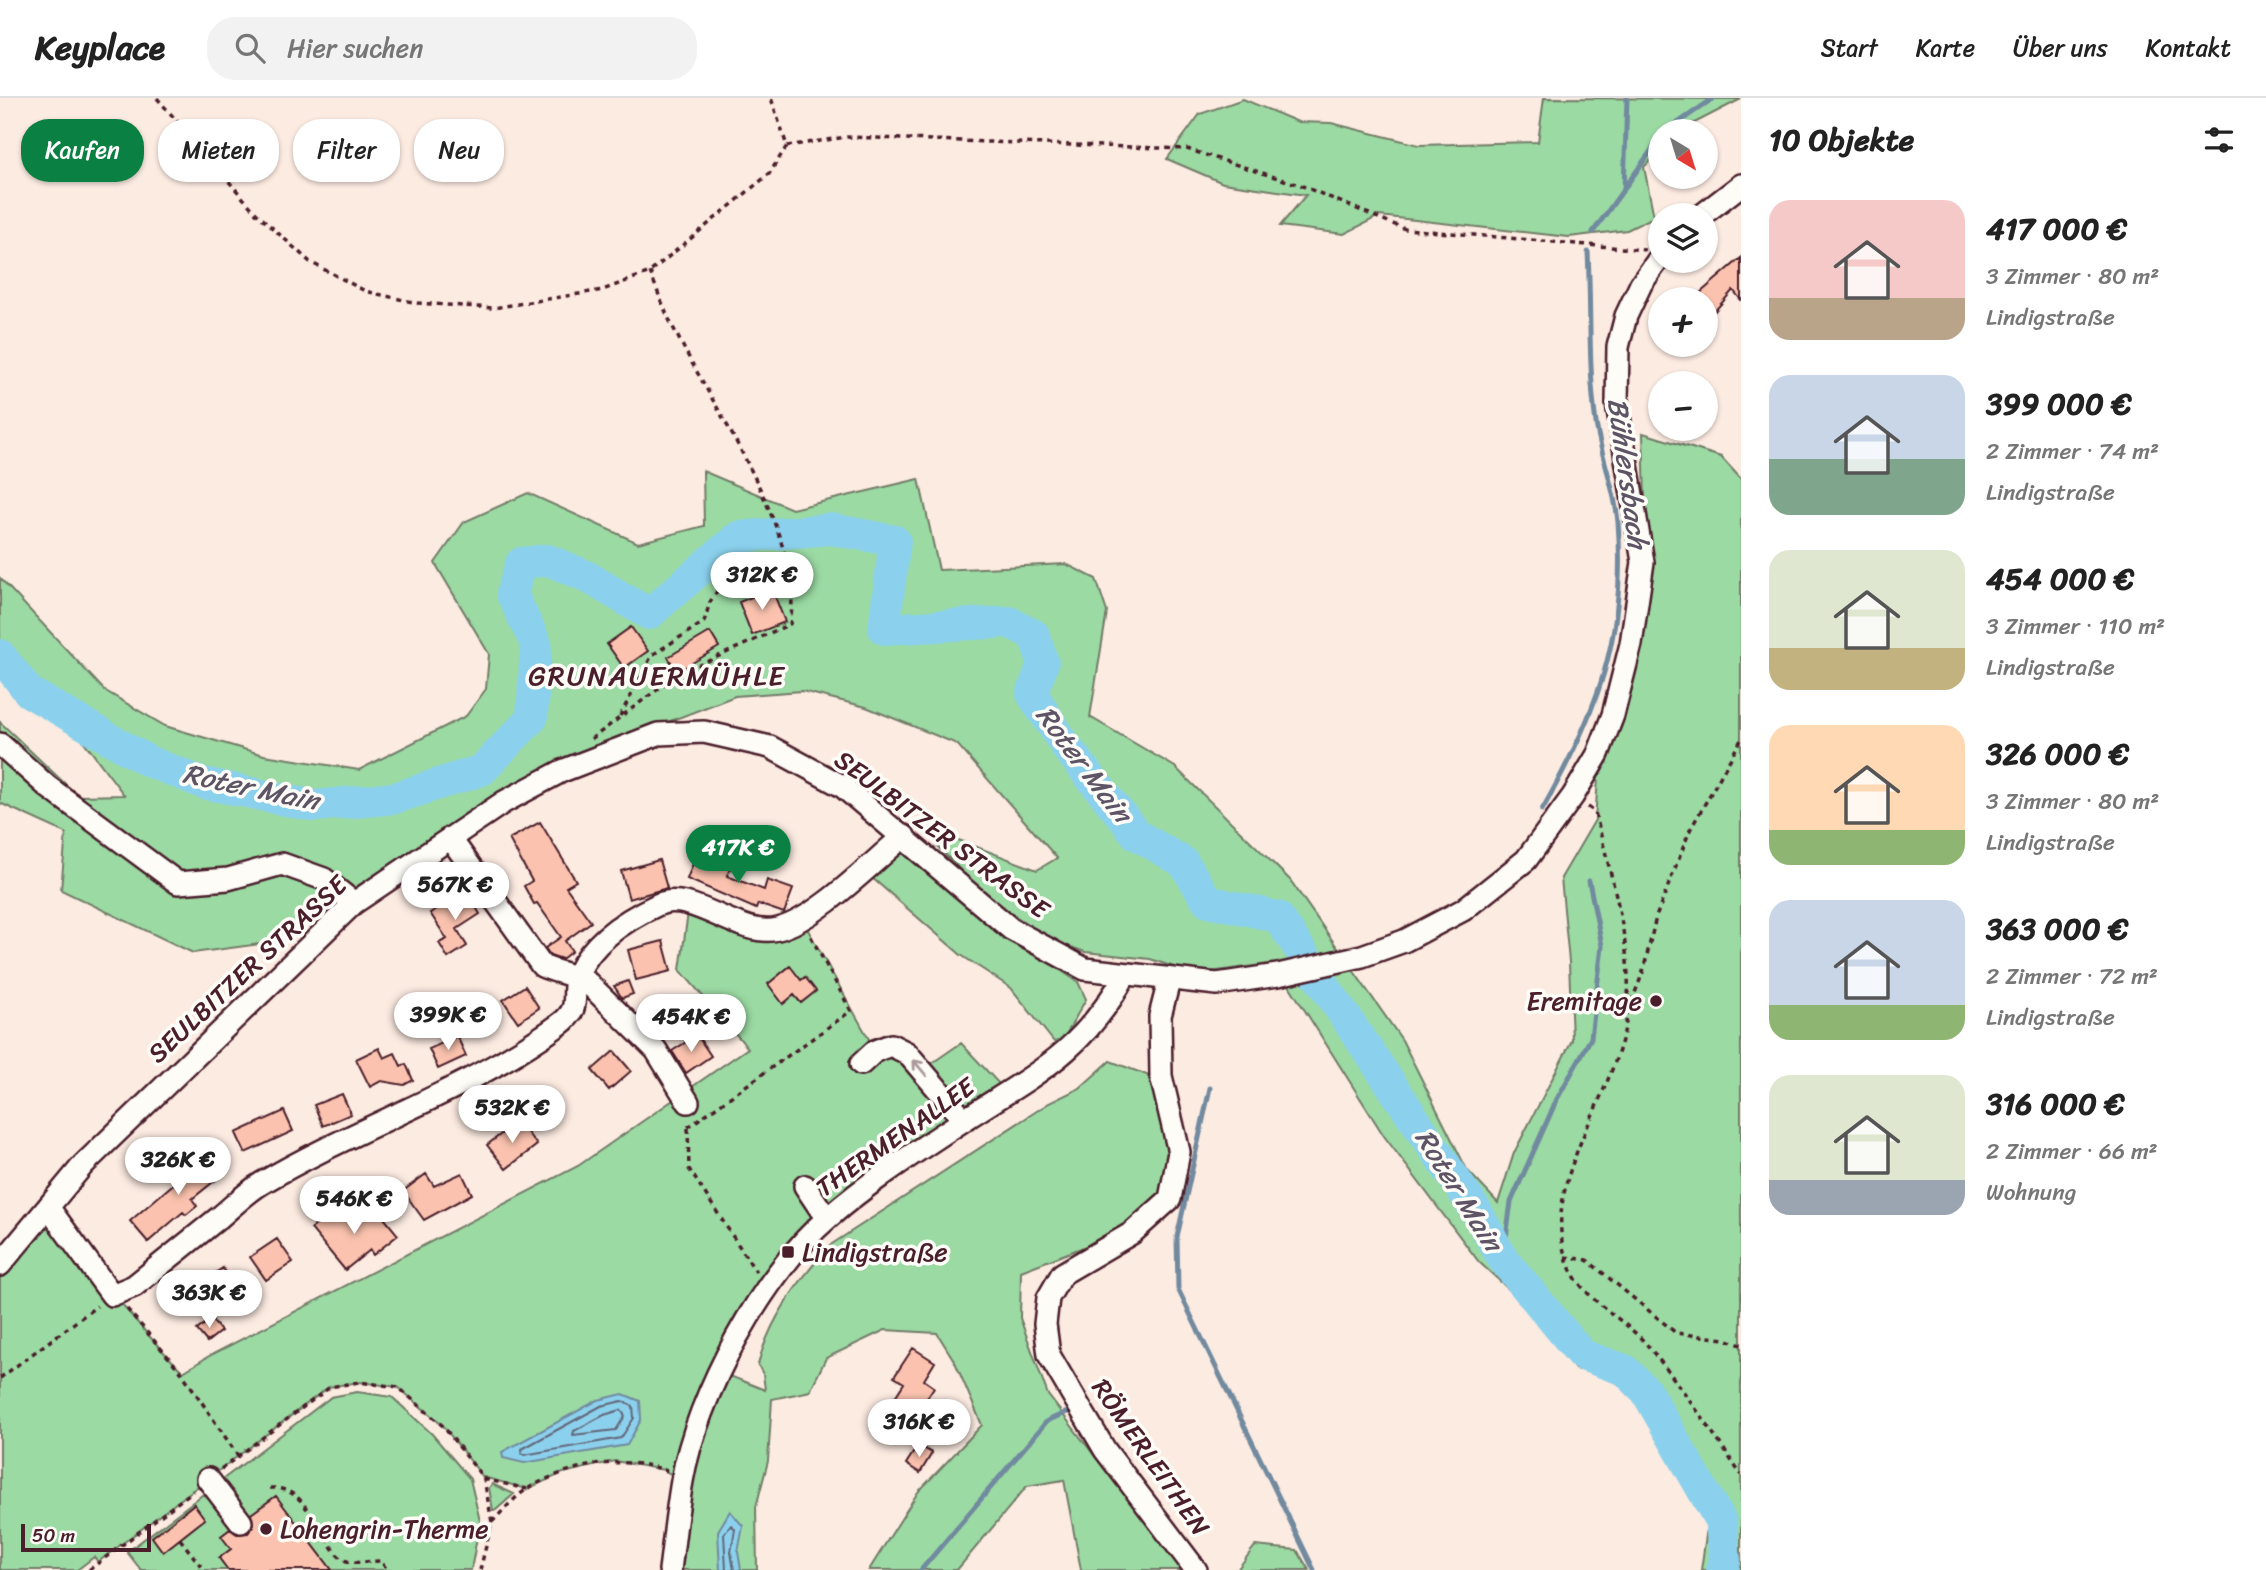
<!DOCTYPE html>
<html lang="de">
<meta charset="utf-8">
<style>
:root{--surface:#fff;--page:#f2f2f2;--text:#222;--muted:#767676;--line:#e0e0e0;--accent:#0b8043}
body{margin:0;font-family:Sriracha,sans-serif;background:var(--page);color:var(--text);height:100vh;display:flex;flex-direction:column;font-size:26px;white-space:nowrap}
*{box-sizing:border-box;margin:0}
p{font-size:23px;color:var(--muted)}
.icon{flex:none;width:38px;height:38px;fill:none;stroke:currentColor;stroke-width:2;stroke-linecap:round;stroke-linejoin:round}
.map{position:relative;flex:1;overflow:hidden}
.sheet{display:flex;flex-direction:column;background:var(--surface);width:525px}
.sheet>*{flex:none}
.hud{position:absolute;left:21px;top:21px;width:665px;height:63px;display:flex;gap:14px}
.needle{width:46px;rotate:142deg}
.buttons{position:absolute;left:1648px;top:21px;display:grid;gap:14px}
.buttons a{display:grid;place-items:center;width:70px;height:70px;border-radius:50%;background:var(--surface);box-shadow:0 2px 5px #0004;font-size:35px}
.scale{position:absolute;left:21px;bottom:18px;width:130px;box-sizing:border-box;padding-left:7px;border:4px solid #4a1f2b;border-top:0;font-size:19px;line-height:24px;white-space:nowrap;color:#4a1f2b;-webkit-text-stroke:5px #fdfcf7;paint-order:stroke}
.price{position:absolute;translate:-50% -60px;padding:0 16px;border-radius:24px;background:#fff;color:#222;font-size:23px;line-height:46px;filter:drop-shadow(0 2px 4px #0008)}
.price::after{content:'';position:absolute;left:50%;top:42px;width:21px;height:16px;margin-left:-10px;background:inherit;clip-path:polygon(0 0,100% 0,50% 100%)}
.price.selected{background:var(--accent);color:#fff}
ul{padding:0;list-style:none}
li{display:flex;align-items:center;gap:21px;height:175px;padding:0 28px}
li span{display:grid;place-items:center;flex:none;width:196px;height:140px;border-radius:21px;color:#555}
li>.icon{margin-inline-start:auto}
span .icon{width:84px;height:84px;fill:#fffc;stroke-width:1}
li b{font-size:30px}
h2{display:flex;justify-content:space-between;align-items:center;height:84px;padding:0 28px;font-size:30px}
.chip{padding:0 24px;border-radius:28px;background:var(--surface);box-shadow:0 2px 5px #0004;font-size:24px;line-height:63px}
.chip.selected{background:var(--accent);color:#fff}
header{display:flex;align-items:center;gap:42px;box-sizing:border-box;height:98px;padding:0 35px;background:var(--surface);border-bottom:2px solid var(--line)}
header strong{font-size:33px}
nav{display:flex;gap:38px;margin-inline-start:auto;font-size:24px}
.search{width:490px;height:63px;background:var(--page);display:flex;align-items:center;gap:18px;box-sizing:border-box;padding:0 24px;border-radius:28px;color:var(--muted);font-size:26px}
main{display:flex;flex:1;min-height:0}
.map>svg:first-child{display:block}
.green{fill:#9bdaa3;stroke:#727c67;stroke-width:2}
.water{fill:#8bd1ed;stroke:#718a9f;stroke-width:2}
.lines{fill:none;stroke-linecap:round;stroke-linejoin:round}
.shore{stroke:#646679;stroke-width:2}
.stream{stroke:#718a9f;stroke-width:5}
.river{stroke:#8bd1ed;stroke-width:32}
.building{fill:#fbc3af;stroke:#4a1f2b;stroke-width:2}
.minor-casing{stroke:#4a1f2b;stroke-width:26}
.path{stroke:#4a1f2b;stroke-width:3.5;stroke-dasharray:5 5;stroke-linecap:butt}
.minor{stroke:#fdfcf7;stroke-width:21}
.oneway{stroke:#ac999b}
.poi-dot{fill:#4a1f2b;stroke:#fdfcf7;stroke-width:2.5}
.labels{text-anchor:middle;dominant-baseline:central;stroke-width:7;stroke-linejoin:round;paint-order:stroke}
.street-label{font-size:26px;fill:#4a1f2b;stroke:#fdfcf7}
.poi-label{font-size:26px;fill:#4a1f2b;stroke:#fdfcf7;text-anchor:start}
.water-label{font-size:28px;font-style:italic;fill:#5e5465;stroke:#fdfcf7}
.neighbourhood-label{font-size:28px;letter-spacing:2px;fill:#4a1f2b;stroke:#fdfcf7}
</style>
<header>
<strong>Keyplace</strong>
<div class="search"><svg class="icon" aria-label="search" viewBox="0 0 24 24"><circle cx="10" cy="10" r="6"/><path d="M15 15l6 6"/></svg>Hier suchen</div>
<nav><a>Start</a><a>Karte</a><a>Über uns</a><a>Kontakt</a></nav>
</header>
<main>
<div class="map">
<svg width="1741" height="1472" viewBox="0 0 1741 1472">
<rect width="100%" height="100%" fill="#fcebe1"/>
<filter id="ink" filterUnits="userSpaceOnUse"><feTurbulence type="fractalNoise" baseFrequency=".0143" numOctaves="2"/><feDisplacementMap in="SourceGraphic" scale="14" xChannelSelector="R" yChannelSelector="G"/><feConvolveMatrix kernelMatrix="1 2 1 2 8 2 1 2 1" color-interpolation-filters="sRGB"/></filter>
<g filter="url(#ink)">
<!-- green -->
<path class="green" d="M 1544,0 L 1741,1 L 1679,33 L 1661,33 L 1661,52 L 1644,69 L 1654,119 L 1627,132 L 1569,139 L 1379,118 L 1344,136 L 1280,128 L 1306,97 L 1223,85 L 1167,61 L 1200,16 L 1243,1 L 1298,24 L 1331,25 L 1419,47 L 1538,44 Z
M 1643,335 L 1721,359 L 1741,381 L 1741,1472 L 1701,1472 L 1709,1416 L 1662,1346 L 1624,1279 L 1575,1271 L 1515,1197 L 1479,1164 L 1384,1038 L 1275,865 L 1195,876 L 1150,861 L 1085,854 L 1051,842 L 1011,815 L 979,791 L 937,748 L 959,742 L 1037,772 L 1057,760 L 957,646 L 866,609 L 802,593 L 735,598 L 536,675 L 267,845 L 193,855 L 61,792 L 66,735 L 0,705 L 0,624 L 78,698 L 124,697 L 51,600 L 0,560 L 0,480 L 104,592 L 165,628 L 264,657 L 359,672 L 466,618 L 486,591 L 489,556 L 435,465 L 464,424 L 528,395 L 638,445 L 704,428 L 703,373 L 792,411 L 919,381 L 939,472 L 1066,466 L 1096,481 L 1107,514 L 1090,619 L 1175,669 L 1290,782 L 1402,942 L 1467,1072 L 1498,1105 L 1514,1055 L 1572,942 L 1569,864 L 1561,780 L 1595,722 L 1598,680 L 1623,612 L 1647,465 Z
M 909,751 L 983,820 L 1078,884 L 1086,901 L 1063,942 L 1054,944 L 1011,890 L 961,857 L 870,778 Z
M 689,807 L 751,832 L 803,823 L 875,952 L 891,947 L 922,972 L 961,945 L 1002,989 L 808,1132 L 678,1354 L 672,1377 L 664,1372 L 615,1363 L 563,1375 L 527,1391 L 483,1379 L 443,1328 L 398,1289 L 359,1284 L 329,1289 L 98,1464 L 94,1459 L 77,1472 L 0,1472 L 0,1175 L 54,1118 C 94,1172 135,1226 183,1274 L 209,1258 L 578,1068 L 748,950 L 680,872 Z
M 1110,963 L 1147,977 L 1171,1019 L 1166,1101 L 1136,1129 L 1021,1173 L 1020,1220 L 1048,1297 L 1182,1472 L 1081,1472 L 1064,1382 L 1027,1388 L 957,1472 L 869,1472 L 918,1394 L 982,1327 L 955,1264 L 937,1235 L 885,1232 L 826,1260 L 810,1293 L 772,1301 L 768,1363 L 756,1409 L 757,1472 L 676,1472 L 686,1394 L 725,1276 L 765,1292 L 763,1276 L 758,1267 C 769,1221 799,1181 832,1146 L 1049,1005 L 1080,990 Z
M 357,1294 L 392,1299 L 432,1336 L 470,1381 L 480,1423 L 471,1472 L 332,1472 L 276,1399 L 222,1438 L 231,1451 L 219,1460 L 228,1472 L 141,1472 L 127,1454 L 331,1299 Z
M 492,1386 L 514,1396 L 496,1412 L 493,1412 L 489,1390 Z
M 1255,1448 L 1297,1452 L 1309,1472 L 1237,1472 Z"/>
<!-- water -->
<path class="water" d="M 623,1296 L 640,1303 L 641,1322 L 627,1347 L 524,1365 L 503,1360 L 502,1354 L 598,1302 Z
M 730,1413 L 743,1428 L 738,1454 L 741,1472 L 720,1472 L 718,1433 Z"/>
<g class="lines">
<!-- shore -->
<path class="shore" d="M 622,1303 L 633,1308 L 634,1320 L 621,1340 L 524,1357 L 521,1355 L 522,1351 L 601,1308 Z
M 621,1312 L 625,1318 L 616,1332 L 573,1337 L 574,1333 L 604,1317 Z
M 726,1472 L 724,1436 L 731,1427 L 735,1431 L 731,1454 L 734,1472"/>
<!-- stream -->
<path class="stream" d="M 1666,33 L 1714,0
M 1624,91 L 1627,0
M 1593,134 L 1661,39
M 1542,712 C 1597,615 1627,538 1618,424 C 1615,391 1601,358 1596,325 C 1588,271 1591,209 1588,154
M 1210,990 L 1177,1139 L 1178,1191 L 1314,1472
M 1503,1161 L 1511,1104 L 1557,1001 L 1591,940 L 1602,848 L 1589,783
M 921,1472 L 1047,1323 L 1074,1311"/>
<!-- river -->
<path class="river" d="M 0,557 L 29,594 L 148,663 L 203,685 L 315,708 L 395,700 L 482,672 L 532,620 L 536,546 L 512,496 L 521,465 L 548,462 L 586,478 L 649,516 L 738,439 L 831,431 L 895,443 L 884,531 L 1009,524 L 1034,537 L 1043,565 L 1032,596 L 1067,650 L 1137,737 L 1183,764 L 1208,803 L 1278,819 L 1477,1114 L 1503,1161 L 1582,1257 L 1625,1272 L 1646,1293 L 1721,1424 L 1725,1463 L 1722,1472"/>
</g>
<!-- building -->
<path class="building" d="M 1741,160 L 1741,202 L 1733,192 L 1706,223 L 1706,201 L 1693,201 Z
M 772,491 L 785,524 L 752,537 L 739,504 Z
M 631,529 L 648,553 L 624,570 L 607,546 Z
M 710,534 L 719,549 L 677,574 L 668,559 Z
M 540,724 L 576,783 L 566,789 L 591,824 L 565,843 L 572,853 L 562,861 L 550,857 L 545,850 L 561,839 L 537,805 L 534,806 L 524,788 L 532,783 L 509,741 Z
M 697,755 L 731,768 L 727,778 L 764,792 L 767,782 L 793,791 L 784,815 L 758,806 L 756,811 L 687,781 Z
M 659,762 L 667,790 L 629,801 L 621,773 Z
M 466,793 L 480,816 L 457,831 L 467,848 L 448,860 L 439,845 L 447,841 L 430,815 Z
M 663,843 L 671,873 L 636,882 L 628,852 Z
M 790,868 L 801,882 L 805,879 L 816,893 L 801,905 L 794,897 L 783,906 L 768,886 Z
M 628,883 L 633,896 L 622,900 L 614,888 Z
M 525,888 L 539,910 L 518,924 L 503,902 Z
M 697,937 L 711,958 L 686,975 L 672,953 Z
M 457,938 L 466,958 L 438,971 L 429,951 Z
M 379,950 L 384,960 L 395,955 L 401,968 L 406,966 L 413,982 L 404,987 L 381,983 L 370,989 L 356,961 Z
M 614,953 L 631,973 L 609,992 L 592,972 Z
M 342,996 L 351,1016 L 323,1028 L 314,1007 Z
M 284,1013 L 293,1033 L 245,1055 L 236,1035 Z
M 518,1023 L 537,1047 L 506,1071 L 487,1047 Z
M 212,1053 L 228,1072 L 192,1101 L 197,1108 L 186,1117 L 183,1114 L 148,1144 L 130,1123 Z
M 462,1075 L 472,1096 L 424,1122 L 403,1093 L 426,1076 L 434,1088 Z
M 339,1108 L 354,1127 L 376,1110 L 398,1137 L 373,1157 L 370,1152 L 345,1172 L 311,1131 Z
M 277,1141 L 293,1164 L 266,1182 L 250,1159 Z
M 223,1170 L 239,1194 L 210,1213 L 194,1189 Z
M 211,1221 L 221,1233 L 207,1244 L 197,1232 Z
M 913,1250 L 935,1264 L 924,1282 L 934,1289 L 923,1306 L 937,1315 L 925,1334 L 888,1310 L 904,1285 L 894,1279 Z
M 918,1347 L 932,1355 L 920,1375 L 906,1366 Z
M 276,1398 L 332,1472 L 228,1472 L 219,1460 L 231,1451 L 221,1438 L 230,1431 L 237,1436 L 248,1435 L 253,1428 L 251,1416 Z
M 194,1406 L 205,1421 L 163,1454 L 152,1439 Z"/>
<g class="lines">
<!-- minor casing -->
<g class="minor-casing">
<path id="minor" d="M 1702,117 L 1741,87
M 0,646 L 48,689 L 178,785 L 228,781 L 282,766 L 324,781 L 354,805
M 458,751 L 542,868 C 557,875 574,876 588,885 L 656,952 L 688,1004
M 1169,883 L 1160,918 L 1161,978 L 1179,1054 L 1170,1101 L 1132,1135 L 1062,1176 L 1048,1200 L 1045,1226 L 1049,1257 L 1105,1352 L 1196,1472
M 861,966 L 875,953 L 891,947 L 907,955 L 964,1022
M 805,1088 L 827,1121
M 48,1109 L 112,1197 L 134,1188 C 163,1165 192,1141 221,1118 C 234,1107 247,1094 262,1085 C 358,1028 469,993 560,926 C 584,908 569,896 578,875 C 593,843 627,821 657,807 C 691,790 740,841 778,831 C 817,821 871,765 904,738
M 0,1167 L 83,1067 L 354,805 L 504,704 L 562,673 L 658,636 L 704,634 L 770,649 L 842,688 L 1011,831 L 1085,871 L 1217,886 L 1278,877 L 1362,858 L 1404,843 L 1463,812 L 1526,762 L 1573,698 L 1598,656 L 1613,617 L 1631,546 L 1643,464 L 1617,306 L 1618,249 L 1626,218 L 1641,186 L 1661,158
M 208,1381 L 241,1424
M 670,1472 C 674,1442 677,1412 682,1383 C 697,1297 763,1175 829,1119 C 869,1084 914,1055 958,1026 C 1029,979 1082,957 1125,877"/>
</g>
<!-- path -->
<path class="path" d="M 157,0 L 256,115 L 310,164 L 365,193 L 417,205 L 493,210 L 603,192 L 650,174 L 769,76 L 787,48 L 771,0
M 787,48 L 847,39 L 1187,51 L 1300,87 L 1405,131 L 1645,152
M 620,618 L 652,557 L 704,524 L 710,504 L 726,480 L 788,470
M 591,641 L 677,577 L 790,526 C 806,439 713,310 675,233 C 665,215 658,194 650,174
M 1588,709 L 1595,714 C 1611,779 1634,849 1627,917 C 1618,995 1540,1080 1566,1160 C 1579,1202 1622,1217 1648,1248 C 1681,1288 1712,1333 1741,1377
M 1628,913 L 1643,874 L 1656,819 L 1690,732 L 1741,642
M 688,1029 L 851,913 L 810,837
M 688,1030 L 689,1071 L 756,1174
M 1565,1159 L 1587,1162 L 1676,1235 L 1725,1241 L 1741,1247
M 127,1211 L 182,1275 L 238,1358
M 0,1280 L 97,1208
M 221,1371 L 330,1289 L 359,1284 L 398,1289 L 443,1328 L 484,1381 L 492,1424 L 480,1472
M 484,1381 L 527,1391
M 270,1390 C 294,1389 309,1407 314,1430 C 331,1437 331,1461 351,1464 C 360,1465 371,1463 381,1463 L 387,1472
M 492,1424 C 503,1413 515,1398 529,1390 C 569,1367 623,1356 667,1373
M 180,1441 L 204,1472
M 89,1472 L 193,1393"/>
<!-- minor -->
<use href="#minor" class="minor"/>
</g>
<!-- one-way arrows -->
<defs><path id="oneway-shaft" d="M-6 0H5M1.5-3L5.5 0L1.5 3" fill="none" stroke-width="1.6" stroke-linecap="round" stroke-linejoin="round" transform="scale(1.75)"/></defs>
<use class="oneway" href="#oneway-shaft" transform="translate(920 970) rotate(-130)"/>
</g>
<!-- markers -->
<g class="poi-dot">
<circle cx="1656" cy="903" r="7"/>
<rect x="781" y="1147" width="14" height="14" rx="3.5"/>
<circle cx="266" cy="1431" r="7"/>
</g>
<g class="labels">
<!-- street labels -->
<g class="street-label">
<text transform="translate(942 736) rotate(37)">SEULBITZER STRASSE</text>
<text transform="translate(247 871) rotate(-43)">SEULBITZER STRASSE</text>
<text transform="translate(895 1039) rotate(-35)">THERMENALLEE</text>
<text transform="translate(1151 1359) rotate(55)">RÖMERLEITHEN</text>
</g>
<!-- poi labels -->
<g class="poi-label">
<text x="1642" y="903" text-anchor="end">Eremitage</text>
<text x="802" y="1154">Lindigstraße</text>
<text x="280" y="1431">Lohengrin-Therme</text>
</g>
<!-- water labels -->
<g class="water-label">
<text transform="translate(1628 375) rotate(82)">Bühlersbach</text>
<text transform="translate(1084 666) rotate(53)">Roter Main</text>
<text transform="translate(251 689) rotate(12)">Roter Main</text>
<text transform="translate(1459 1092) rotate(58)">Roter Main</text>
</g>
<!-- neighbourhood labels -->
<g class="neighbourhood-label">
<text x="657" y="577">GRUNAUERMÜHLE</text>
</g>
</g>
</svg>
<div class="buttons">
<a><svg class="needle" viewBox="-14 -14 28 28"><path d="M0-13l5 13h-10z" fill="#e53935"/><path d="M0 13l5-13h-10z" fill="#767676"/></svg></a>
<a><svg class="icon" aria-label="layers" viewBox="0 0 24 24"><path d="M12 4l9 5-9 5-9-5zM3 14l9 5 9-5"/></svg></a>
<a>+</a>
<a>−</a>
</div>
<div class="scale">50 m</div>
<b class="price" style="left:762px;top:514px">312K €</b>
<b class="price selected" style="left:738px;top:787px">417K €</b>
<b class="price" style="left:455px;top:824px">567K €</b>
<b class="price" style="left:448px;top:954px">399K €</b>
<b class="price" style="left:691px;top:956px">454K €</b>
<b class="price" style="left:512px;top:1047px">532K €</b>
<b class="price" style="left:178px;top:1099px">326K €</b>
<b class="price" style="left:354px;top:1138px">546K €</b>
<b class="price" style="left:209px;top:1232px">363K €</b>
<b class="price" style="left:919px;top:1361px">316K €</b>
<div class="hud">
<a class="chip selected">Kaufen</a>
<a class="chip">Mieten</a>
<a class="chip">Filter</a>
<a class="chip">Neu</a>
</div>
</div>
<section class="sheet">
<h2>10 Objekte<svg class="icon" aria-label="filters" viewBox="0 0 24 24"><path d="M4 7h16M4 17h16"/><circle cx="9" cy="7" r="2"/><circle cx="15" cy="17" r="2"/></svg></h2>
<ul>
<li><span style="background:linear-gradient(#f6c9c9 70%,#b9a48a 0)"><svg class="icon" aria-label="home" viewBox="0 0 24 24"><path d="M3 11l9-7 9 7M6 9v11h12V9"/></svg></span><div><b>417 000 €</b><p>3 Zimmer · 80 m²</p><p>Lindigstraße</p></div></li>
<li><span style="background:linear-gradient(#c9d6e8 60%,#7fa58c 0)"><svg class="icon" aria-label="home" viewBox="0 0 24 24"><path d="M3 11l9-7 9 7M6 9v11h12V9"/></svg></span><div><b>399 000 €</b><p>2 Zimmer · 74 m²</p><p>Lindigstraße</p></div></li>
<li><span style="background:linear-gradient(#dfe7d0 70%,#c2b280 0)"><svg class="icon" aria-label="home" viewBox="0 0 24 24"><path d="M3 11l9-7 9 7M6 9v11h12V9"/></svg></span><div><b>454 000 €</b><p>3 Zimmer · 110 m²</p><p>Lindigstraße</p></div></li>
<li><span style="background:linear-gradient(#ffd9b3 75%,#8fb573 0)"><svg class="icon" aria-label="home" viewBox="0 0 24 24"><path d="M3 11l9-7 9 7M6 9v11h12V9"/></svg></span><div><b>326 000 €</b><p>3 Zimmer · 80 m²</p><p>Lindigstraße</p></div></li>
<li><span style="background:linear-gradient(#c9d6e8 75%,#8fb573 0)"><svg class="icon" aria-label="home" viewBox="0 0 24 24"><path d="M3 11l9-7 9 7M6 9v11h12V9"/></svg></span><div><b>363 000 €</b><p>2 Zimmer · 72 m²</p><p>Lindigstraße</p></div></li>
<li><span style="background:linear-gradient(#dfe7d0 75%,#9aa5b1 0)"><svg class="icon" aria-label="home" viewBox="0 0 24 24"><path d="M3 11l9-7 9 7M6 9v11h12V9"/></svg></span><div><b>316 000 €</b><p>2 Zimmer · 66 m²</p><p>Wohnung</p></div></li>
</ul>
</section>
</main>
